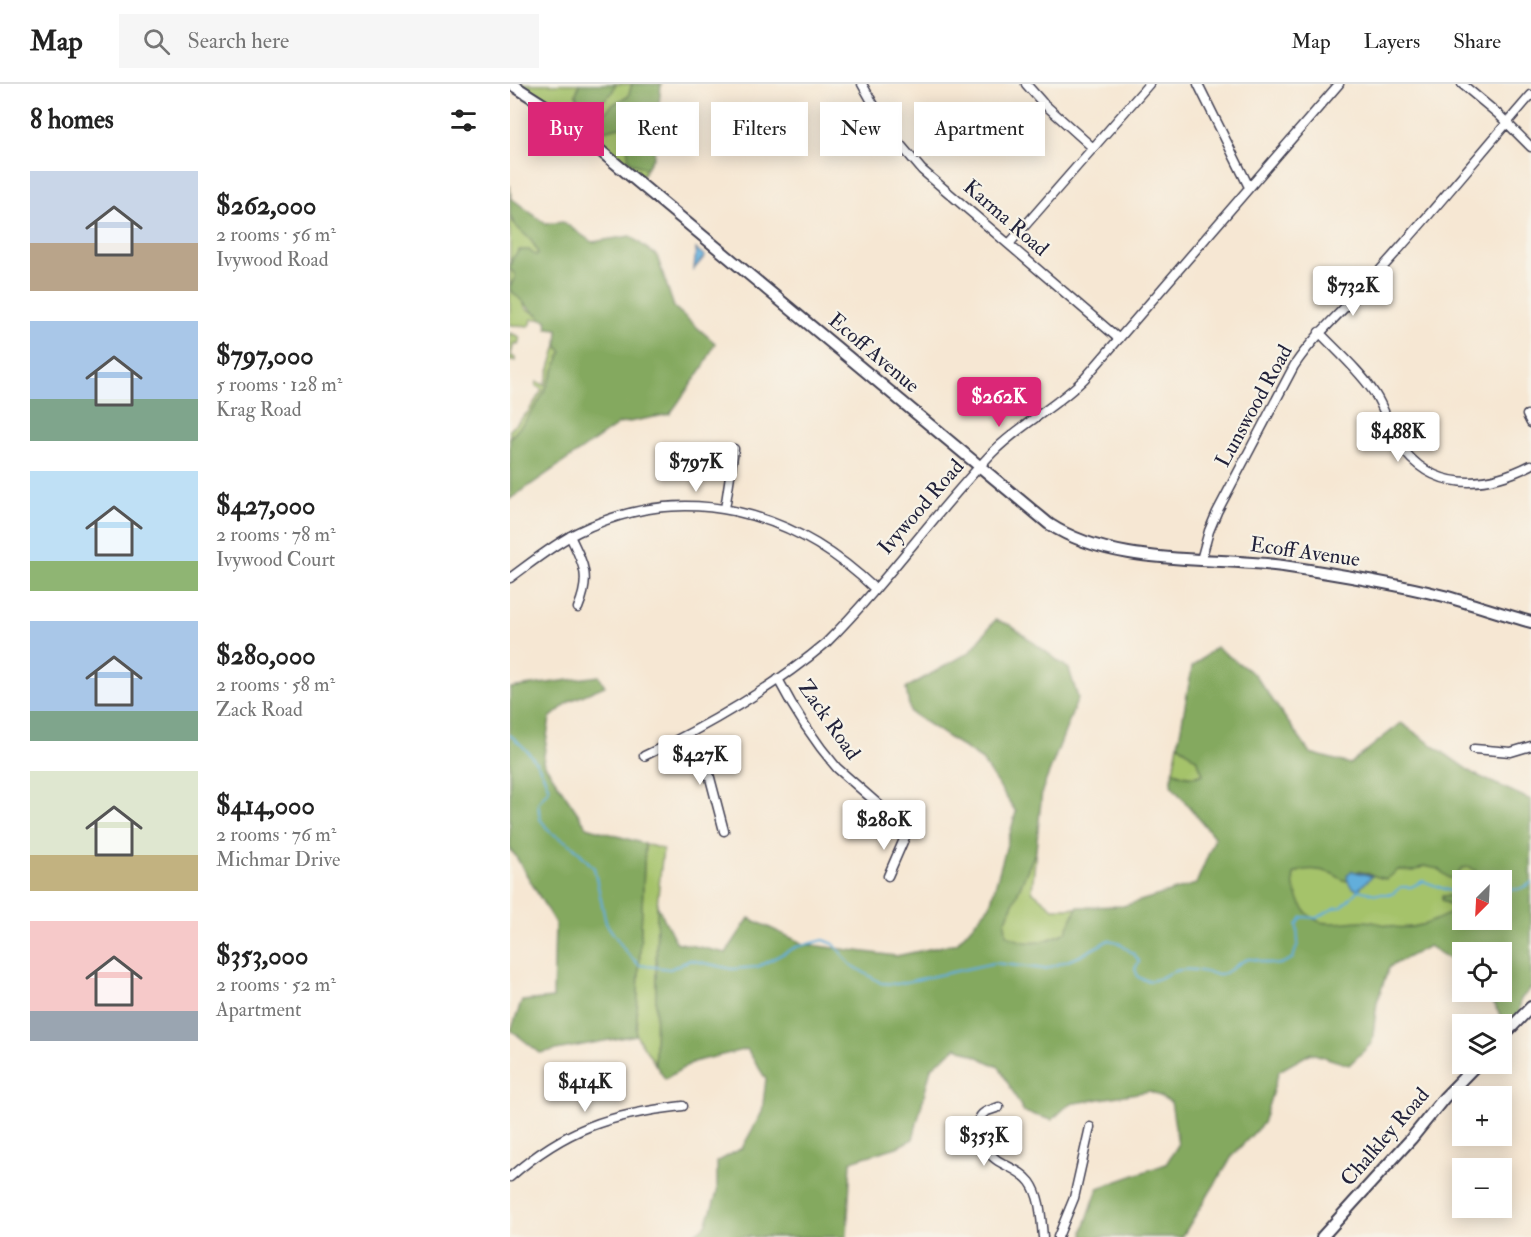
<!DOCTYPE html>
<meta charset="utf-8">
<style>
:root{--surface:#fff;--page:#f6f6f6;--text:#222;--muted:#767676;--line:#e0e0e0;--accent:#db2777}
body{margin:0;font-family:"IM FELL Double Pica",serif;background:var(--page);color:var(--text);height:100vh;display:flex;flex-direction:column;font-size:22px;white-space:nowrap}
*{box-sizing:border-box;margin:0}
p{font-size:20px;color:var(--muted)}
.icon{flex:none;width:33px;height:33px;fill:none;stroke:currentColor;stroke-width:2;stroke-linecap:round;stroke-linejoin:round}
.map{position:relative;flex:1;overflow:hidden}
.panel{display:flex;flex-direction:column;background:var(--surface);width:510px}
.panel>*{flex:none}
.hud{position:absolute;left:18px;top:18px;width:570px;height:54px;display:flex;gap:12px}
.needle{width:39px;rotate:204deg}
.fabs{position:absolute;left:942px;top:786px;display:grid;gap:12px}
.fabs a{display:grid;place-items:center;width:60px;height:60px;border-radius:0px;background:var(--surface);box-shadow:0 3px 15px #0003;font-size:30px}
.price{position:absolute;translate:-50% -51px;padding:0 14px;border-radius:6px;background:#fff;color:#222;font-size:20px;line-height:39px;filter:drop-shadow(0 2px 3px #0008)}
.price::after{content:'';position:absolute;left:50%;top:36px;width:18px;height:14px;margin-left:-9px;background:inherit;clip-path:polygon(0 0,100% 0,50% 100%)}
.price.on{background:var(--accent);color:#fff}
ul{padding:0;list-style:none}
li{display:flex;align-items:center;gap:18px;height:150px;padding:0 30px}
li span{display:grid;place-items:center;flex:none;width:168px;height:120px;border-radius:0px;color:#555}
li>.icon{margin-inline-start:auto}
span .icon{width:72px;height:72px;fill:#fffc;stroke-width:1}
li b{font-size:26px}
h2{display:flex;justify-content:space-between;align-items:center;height:72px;padding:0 30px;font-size:26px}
.pill{padding:0 21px;border-radius:0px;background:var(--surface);box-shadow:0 3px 15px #0003;font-size:21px;line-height:54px}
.pill.on{background:var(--accent);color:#fff}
header{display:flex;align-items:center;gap:36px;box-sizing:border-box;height:84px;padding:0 30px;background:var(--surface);border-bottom:2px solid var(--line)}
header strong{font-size:28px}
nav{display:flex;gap:33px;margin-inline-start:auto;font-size:21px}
.search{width:420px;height:54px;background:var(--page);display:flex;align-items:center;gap:15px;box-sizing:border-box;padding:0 21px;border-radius:0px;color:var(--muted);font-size:22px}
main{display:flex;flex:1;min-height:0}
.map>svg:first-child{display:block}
.green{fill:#a5c36b;stroke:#647253;stroke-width:1.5}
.forest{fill:#84a95f;stroke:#53664d;stroke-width:1.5;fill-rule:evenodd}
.water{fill:#62aedb;stroke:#42688b;stroke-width:1.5}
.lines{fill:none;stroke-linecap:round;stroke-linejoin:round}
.stream{stroke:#62aedb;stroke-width:2}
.minor-casing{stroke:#424052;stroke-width:11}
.tertiary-casing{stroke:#424052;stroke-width:14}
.minor{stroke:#fff;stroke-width:8}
.tertiary{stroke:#fff;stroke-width:10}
.labels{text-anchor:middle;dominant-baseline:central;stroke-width:4.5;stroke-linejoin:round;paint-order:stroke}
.street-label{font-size:21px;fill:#22223b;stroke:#f7f3e8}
</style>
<header>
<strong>Map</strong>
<div class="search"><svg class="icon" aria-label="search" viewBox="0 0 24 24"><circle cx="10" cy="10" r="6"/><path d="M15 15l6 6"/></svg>Search here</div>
<nav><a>Map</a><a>Layers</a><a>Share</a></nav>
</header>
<main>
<section class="panel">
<h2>8 homes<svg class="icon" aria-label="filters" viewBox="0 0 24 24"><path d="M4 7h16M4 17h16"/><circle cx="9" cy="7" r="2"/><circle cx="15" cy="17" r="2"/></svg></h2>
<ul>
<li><span style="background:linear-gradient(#c9d6e8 60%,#b9a48a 0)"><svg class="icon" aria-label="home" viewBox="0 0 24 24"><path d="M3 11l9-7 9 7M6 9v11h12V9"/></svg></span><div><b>$262,000</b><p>2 rooms · 56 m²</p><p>Ivywood Road</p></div></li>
<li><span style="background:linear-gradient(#a9c7e8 65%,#7fa58c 0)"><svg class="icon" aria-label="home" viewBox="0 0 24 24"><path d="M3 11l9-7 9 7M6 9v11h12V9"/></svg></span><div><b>$797,000</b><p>5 rooms · 128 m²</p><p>Krag Road</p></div></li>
<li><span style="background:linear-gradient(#bfe0f5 75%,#8fb573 0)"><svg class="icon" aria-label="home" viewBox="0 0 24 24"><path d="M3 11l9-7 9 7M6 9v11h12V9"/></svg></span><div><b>$427,000</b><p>2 rooms · 78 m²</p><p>Ivywood Court</p></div></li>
<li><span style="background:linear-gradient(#a9c7e8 75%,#7fa58c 0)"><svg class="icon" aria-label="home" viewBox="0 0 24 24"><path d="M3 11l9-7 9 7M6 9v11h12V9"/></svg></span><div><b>$280,000</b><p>2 rooms · 58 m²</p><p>Zack Road</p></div></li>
<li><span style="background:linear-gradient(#dfe7d0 70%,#c2b280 0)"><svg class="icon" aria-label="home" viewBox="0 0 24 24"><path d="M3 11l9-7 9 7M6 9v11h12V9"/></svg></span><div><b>$414,000</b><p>2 rooms · 76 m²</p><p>Michmar Drive</p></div></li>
<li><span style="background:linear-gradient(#f6c9c9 75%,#9aa5b1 0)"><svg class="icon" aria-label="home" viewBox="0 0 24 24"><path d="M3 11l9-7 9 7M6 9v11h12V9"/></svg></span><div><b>$353,000</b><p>2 rooms · 52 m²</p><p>Apartment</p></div></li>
</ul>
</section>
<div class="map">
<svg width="1021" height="1153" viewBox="0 0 1021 1153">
<rect width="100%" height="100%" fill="#f7f3e8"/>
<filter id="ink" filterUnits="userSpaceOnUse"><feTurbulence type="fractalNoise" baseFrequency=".0167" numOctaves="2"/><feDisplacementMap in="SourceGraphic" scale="12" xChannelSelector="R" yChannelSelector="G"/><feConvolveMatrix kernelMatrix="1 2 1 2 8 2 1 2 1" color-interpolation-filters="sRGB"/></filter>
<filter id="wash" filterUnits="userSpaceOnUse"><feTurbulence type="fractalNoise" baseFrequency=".008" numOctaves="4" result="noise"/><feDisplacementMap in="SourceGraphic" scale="24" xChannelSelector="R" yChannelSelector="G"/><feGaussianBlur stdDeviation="1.35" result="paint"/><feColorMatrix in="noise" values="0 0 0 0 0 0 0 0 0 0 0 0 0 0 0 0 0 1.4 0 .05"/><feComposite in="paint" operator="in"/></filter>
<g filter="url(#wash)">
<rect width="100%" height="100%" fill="#f6e7d3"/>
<!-- green -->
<path class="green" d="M 8,0 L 69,0 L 66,11 L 101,10 L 106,0 L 122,0 L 118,13 L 89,48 L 117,41 L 122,44 L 119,76 L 136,85 L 130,96 Z
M 0,131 C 8,144 26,157 28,171 L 25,171 L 5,190 L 5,195 L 0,202 Z
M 0,204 L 11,214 L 16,225 L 29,231 L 31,235 L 22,235 L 21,240 L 18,242 L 0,241 Z
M 0,249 L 8,252 L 10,255 L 8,260 L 4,259 L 1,271 L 5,274 L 5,277 L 0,277 Z
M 47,261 L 52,267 C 37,305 29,324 0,354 L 0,346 L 19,327 L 32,306 L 26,302 L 27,298 L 35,301 Z
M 668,660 L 687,676 L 693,690 C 683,695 673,692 663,687 Z
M 728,697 L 970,770 L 992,796 L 952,796 L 952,834 L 924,843 L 841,851 L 800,841 Z
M 135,760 L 153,765 L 147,821 L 145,980 L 126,951 Z
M 526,766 L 522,807 L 543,824 L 567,824 L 556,848 C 534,859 517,864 496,850 L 495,838 Z"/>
<!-- forest -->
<path class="forest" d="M 69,0 L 106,0 L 101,10 L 82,26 L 72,24 L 66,11 Z
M 122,0 L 151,0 L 144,72 L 136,85 L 119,77 L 116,54 L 122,44 L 118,41 L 88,48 L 83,45 C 93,30 101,18 118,13 Z
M 0,101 L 1,114 L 36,140 L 53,138 L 82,158 L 120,152 L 147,172 L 164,223 L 205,259 L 194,282 L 160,330 L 109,340 L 0,415 L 0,354 C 29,324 37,305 52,267 L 47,261 L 48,245 L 37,244 L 36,236 L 31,235 L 29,231 C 16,225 12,215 0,206 L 0,202 L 5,194 L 5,190 L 0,185 L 2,175 L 9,166 L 19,166 L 25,171 L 28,170 C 25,153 4,147 0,131 C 0,122 0,109 0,101 Z
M 485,536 L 500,541 L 559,585 L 568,614 L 532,707 L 526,766 L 495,838 L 496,850 C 517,864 534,859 556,848 L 567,823 L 613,822 L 686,800 L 705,754 L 661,701 L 663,687 C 672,692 683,695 693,690 L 687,676 L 668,660 L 682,583 L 706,563 L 745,591 L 800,669 L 840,680 L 891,639 L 964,690 L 1021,716 L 1021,904 L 1011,915 L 1009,929 L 997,942 L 976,908 L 992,908 L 992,868 L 952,868 L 952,883 L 919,862 L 879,883 L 867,918 L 862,959 L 839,981 L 801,969 L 769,987 L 753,1039 L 723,1071 L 672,1153 L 574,1153 L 573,1147 L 588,1104 L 656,1080 L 668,1061 L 661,1018 L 640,1007 L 559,1020 L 542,1036 L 514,1028 L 489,983 L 447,963 L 421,984 L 403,1055 L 387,1063 L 341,1077 L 337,1153 L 179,1153 L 196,1141 L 207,1109 L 207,1078 L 232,1064 L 252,1028 L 256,995 L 237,965 L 183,978 L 155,995 L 145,980 L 147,821 L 166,858 L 216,869 L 239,834 L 294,860 L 386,872 L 447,859 L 480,821 L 506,728 L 471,675 L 400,628 L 396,604 L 460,568 ZM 914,782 L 928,785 L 939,794 L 945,795 L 952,784 L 960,783 L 978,796 L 992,796 L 992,836 L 952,836 L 952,810 L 949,812 L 932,812 L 932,816 L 943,823 L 943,828 C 924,837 907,846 885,843 C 875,841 864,837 853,837 C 825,837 804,849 789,816 C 785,806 782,801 784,790 C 795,783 811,785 823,790 C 827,792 830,795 836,797 L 848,787 C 859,789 868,794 877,795 L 888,786 L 904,787 Z
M 89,592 L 95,602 L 60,617 L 40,634 L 33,678 L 77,743 L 135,760 L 126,951 L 30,969 L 1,946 L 12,917 L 43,914 L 45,839 L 5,771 L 0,766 L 0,604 Z"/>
<!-- water -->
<path class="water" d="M 186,165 L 195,172 L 184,185 Z
M 842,787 L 862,792 L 848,806 C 841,803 838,801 837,792 Z"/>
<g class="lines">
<!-- stream -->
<path class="stream" d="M 0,651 C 19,666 32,682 39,705 L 28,719 L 30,735 L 40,748 L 63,762 L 84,784 L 96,839 L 116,868 L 129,881 L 160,885 L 180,876 L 222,885 L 247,883 L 286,863 L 314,856 L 324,860 L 340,880 L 371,899 L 387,900 L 484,879 L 535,885 L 568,873 L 599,856 L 607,858 L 624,870 L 629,877 L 625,885 L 628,893 C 647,903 651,889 670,886 C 687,883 698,891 711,890 C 722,888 728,877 739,875 C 749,874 760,883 770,880 C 774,879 779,876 783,874 L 788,859 L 787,841 L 792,833 L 807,834 L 824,824 L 832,823 L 848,806 L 866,810 L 882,810 L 891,803 L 901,803 L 913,797 L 940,807 L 945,805 L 953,796 L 969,796
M 992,802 C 1004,808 1010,806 1021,799"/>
</g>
</g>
<g filter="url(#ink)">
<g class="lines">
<!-- minor casing -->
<g class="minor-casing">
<path id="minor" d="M 352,0 L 378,46 L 412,86 L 609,255
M 516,0 L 532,18 L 582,63
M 688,0 L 739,103
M 952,0 L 988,30 L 1021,63
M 499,160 L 639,0
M 809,248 C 828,268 850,287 865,310 C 875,325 879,344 889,360 C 922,408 974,405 1021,381
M 1017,331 L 1021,339
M 215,425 L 224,365
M 60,452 C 74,481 81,493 68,524
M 691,476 L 699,447 L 707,428 L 784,282 C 806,249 836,224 863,194 C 917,135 968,72 1021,11
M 0,494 C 22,478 44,460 68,448 C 174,396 283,426 365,505
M 268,595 C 284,626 304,657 327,684 L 393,742 L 395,753 L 378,792
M 177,651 L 199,690 L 214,747
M 964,665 L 1001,668 L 1021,662
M 134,672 C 196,643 264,603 316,559 C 376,499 424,430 482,369 C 510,340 547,323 575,294 L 829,0
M 489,1023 C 481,1026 471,1027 469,1036 C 471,1045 472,1056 476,1064 C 485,1082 508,1082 520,1098 C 531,1113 531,1135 533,1153
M 0,1093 C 56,1044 101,1030 173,1022
M 548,1153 L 564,1114 L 580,1043"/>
</g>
<!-- tertiary casing -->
<g class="tertiary-casing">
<path id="tertiary" d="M 1,0 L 34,21 L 81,59 L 539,440 C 605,483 698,472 773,482 C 827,490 882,499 934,512 C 963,520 992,530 1021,538
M 992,953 L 1021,923
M 812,1153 L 901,1055 L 934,1014 L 967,980"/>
</g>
<!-- minor -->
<use href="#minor" class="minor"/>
<!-- tertiary -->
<use href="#tertiary" class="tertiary"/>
</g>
</g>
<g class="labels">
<!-- street labels -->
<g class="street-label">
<text transform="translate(496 134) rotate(41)">Karma Road</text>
<text transform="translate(364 269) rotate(40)">Ecoff Avenue</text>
<text transform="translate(744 322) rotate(-61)">Lunswood Road</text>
<text transform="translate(411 423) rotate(-49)">Ivywood Road</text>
<text transform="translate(795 468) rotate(8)">Ecoff Avenue</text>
<text transform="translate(319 636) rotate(55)">Zack Road</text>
<text transform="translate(875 1053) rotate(-49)">Chalkley Road</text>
</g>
</g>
</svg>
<div class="fabs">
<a><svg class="needle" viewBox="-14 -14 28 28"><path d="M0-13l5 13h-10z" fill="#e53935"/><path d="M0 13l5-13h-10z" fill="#767676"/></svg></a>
<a><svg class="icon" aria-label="locate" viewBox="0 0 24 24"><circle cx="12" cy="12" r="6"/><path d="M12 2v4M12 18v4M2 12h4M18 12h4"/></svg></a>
<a><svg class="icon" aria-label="layers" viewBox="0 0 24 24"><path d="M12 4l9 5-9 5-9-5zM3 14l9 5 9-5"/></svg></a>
<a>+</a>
<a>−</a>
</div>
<b class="price" style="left:843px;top:233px">$732K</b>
<b class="price on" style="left:489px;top:344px">$262K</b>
<b class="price" style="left:888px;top:379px">$488K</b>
<b class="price" style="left:186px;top:409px">$797K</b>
<b class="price" style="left:190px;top:702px">$427K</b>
<b class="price" style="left:374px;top:767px">$280K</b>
<b class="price" style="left:75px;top:1029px">$414K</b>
<b class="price" style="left:474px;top:1083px">$353K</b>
<div class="hud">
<a class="pill on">Buy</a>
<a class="pill">Rent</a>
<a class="pill">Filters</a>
<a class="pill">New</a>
<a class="pill">Apartment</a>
</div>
</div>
</main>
